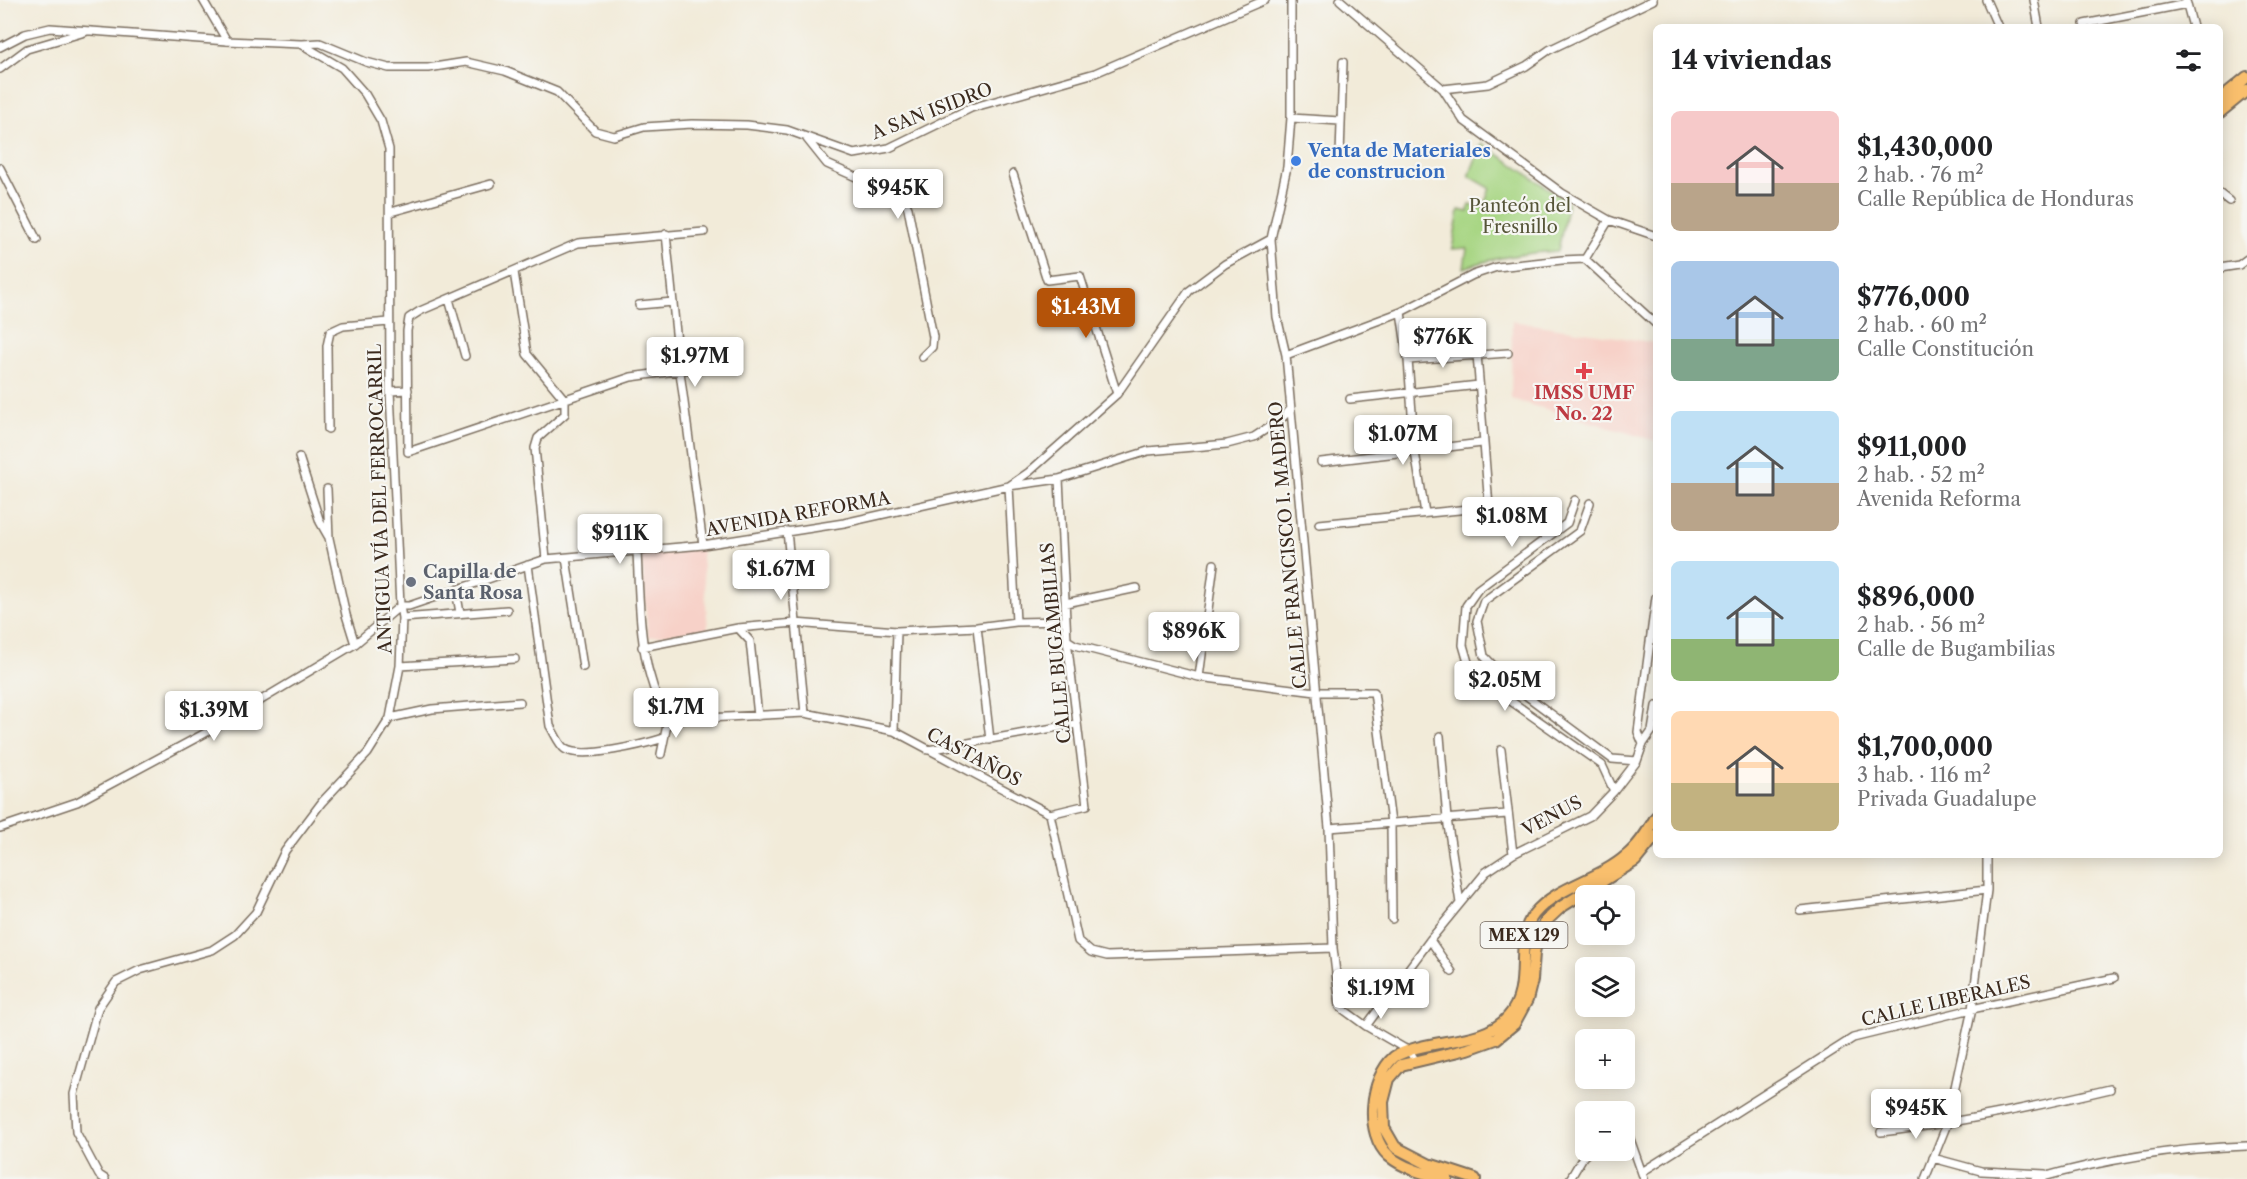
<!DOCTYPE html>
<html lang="es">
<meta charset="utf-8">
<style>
:root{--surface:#fff;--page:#f2f2f2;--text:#202124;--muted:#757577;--accent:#b45309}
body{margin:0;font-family:"Libre Caslon Text",serif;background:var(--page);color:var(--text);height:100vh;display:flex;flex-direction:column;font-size:22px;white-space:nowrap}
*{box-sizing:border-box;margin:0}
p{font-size:20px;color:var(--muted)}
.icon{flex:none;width:33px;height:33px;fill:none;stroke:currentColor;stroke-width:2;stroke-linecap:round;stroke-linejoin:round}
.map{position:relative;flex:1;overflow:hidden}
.panel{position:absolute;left:1653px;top:24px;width:570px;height:834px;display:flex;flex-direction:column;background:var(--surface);border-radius:9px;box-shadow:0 3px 15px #0003}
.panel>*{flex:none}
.controls{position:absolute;left:1575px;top:885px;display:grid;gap:12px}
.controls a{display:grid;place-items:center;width:60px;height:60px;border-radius:9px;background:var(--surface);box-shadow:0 3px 15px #0003;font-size:30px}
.price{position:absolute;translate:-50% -51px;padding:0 14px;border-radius:6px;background:#fff;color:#222;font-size:20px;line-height:39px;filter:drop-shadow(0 2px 3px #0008)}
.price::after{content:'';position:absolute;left:50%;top:36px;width:18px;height:14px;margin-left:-9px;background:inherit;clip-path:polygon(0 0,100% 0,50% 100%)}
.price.current{background:var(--accent);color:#fff}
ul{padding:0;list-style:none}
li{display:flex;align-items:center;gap:18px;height:150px;padding:0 18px}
li span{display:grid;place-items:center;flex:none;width:168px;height:120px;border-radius:9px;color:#555}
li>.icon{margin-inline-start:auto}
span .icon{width:72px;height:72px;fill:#fffc;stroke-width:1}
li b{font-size:26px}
h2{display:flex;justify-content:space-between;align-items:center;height:72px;padding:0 18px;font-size:26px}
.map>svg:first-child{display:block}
.built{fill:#f7d1c8}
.green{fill:#a8d684;stroke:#728051;stroke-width:1.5}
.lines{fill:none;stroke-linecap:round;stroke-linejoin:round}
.street-casing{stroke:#7b6e5f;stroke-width:10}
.primary-casing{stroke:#7b6e5f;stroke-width:14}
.street{stroke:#fff;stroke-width:7}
.primary{stroke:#f9bf6d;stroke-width:10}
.shop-dot{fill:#3f7fe0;stroke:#f6f6f2;stroke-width:2}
.health-dot{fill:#e0444e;stroke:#f6f6f2;stroke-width:2}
.worship-dot{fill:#6b7280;stroke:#f6f6f2;stroke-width:2}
.labels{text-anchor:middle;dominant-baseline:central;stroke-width:4.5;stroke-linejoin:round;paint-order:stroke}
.shield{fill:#f6f6f2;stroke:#73675e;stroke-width:1.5}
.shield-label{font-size:16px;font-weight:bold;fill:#3b2a1e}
.street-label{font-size:18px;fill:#3b2a1e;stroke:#f6f6f2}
.shop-label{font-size:18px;font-weight:bold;fill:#366cbe;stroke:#f6f6f2;text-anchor:start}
.park-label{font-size:18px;fill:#565538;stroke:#f6f6f2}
.health-label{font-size:18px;font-weight:bold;fill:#be3a42;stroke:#f6f6f2}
.worship-label{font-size:18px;font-weight:bold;fill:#5b616d;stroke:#f6f6f2;text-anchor:start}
</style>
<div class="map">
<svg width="2247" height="1179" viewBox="0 0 2247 1179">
<rect width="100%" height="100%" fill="#f6f6f2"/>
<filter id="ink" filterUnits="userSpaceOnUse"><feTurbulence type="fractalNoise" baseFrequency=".0167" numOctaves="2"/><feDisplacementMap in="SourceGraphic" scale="12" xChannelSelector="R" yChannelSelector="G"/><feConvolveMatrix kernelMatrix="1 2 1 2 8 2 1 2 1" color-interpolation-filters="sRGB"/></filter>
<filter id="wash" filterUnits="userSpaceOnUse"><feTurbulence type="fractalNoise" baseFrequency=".008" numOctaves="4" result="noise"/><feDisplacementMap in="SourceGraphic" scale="24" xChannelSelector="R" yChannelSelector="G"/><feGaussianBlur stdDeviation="1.35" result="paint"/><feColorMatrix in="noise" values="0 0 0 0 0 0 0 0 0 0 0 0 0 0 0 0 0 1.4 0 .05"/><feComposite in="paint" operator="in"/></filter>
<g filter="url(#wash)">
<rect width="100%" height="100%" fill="#f2ebd9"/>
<!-- built -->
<path class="built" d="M 1512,321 L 1656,343 L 1656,441 L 1511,399 Z
M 701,544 L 708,629 L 648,637 L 641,551 Z"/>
<!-- green -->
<path class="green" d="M 1482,143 L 1568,202 L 1558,251 C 1525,253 1495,257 1464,268 L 1467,248 L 1452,249 L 1459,210 L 1468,212 L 1469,205 L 1483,208 L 1490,188 L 1469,176 Z"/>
</g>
<g filter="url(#ink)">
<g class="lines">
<!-- street casing -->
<g class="street-casing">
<path id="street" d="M 203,0 L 227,41
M 1291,0 L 1291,118 L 1287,167 L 1271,239 L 1277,317 L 1286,355 L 1329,828 L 1333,948 L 1340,1007 L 1366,1026 L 1409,1051 L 1416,1061
M 1340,0 L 1443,89 L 1463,120 L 1562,193 L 1609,220 L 1656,236
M 1986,0 L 1998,27
M 2034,0 L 2039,27
M 2186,1 L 2193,27
M 2084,24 L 2187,4
M 302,44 L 320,43 L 366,62 L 389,68 L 428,68 L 466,62 L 505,71 L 557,92 L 595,131 L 614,136 L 644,127 L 692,124 L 747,125 L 787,130 L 854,154 L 889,148 L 971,108 L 1095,73 L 1265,0
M 0,47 L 25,34 L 50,28 L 227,41 L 301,44 L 342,68 L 365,94 L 381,121 L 389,149 L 390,391 L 400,606 L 402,618 L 400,666 L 390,718 L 368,753 L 322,802 L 285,851 L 256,912 L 235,935 L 212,950 L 140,970 L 116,982 L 98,1008 L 74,1094 L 76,1132 L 99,1175 L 105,1179
M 0,69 L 27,49 L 85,32
M 1443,89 L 1488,84 L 1526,66 L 1549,50 L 1653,0
M 1291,118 L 1340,121
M 807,139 L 827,164 L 903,198 L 908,208 L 933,337 L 932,347 L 922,357
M 1340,155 L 1343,62
M 0,168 L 37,240
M 1013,174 L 1047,280 L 1080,276 L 1117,394
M 2220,194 L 2229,201
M 391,212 L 491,184
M 704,232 L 578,243 L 420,311 L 409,318 L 407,331 L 408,452 L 631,377 L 727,364
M 666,234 L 680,372 L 703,545
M 1585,259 L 1609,220
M 2220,268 L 2239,265 L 2247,259
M 514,272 L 527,354 L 565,400 L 565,414 L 538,438 L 535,448 L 546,559
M 449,299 L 465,356
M 639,305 L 673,302
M 1401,312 L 1408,360 L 1415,452 L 1425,513
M 1286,355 L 1401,312 L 1473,275 L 1497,267 L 1562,260 L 1585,259 L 1656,324
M 1408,360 L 1508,353
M 390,391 L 408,390
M 1350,399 L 1479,385
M 328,429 L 327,346 L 330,332 L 343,326 L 389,322
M 299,457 L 320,522 L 328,536
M 1321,462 L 1482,443
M 327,489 L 329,538 L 346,615 L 355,644
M 1575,500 L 1567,523 L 1478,589 L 1466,606 L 1463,645 L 1470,669 L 1485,683 L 1602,765 L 1614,791
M 1590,503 L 1580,531 L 1484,601 L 1477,621 L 1484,656 L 1512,685 L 1612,759 L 1637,761
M 1319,524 L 1489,507 L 1477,354
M 787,531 L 805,713
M 637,551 C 640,610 638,667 668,720
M 566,558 L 583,667
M 528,565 L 550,726 C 554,732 559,745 565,749 C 582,760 645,744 664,738
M 456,590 L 460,613
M 1066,603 L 1137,588
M 402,618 L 507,610
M 1016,622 L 1009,486 L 1029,472 L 1117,394 L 1189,291 L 1225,264 L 1271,239
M 977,627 L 990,740
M 738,628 L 750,641 L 758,716
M 1067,640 L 1075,645 L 1199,677 L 1316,692 L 1374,692 L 1391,823 L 1392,919
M 642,647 L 738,628 L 795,623 L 897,631 L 977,627 L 1016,622 L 1066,621
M 400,666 L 515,659
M 1199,677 L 1214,564
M 390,718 L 432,709 L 520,702
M 668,720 L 805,713 L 894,731 L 1050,814
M 894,731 L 897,631
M 1440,736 L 1447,819 L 1460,903
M 1643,744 L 1638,732 L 1656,597
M 928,750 L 1076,724
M 1501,750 L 1513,854
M 661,754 L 668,720
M 1050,814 L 1078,941 L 1091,952 L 1107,956 L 1333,948
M 1050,814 L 1087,805 L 1067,640 L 1059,479
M 0,828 L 77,802 L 211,730 L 355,644 L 400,606 L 409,606 L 546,559 L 703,545 L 844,523 L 1009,486 L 1059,479 L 1148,451 L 1227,444 L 1254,437 L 1280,420 L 1291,409
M 1329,828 L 1507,814
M 1800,910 L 1987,890
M 1430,940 L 1452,972
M 1366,1026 L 1430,940 L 1486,872 L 1513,854 L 1590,816 L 1614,791 L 1637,761 L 1643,744 L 1652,731 L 1656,706
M 1624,1122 L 1644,1179
M 1881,1132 C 1959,1123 2034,1107 2110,1089
M 1933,1158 L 1981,1171 L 2045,1174
M 1642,1172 L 1853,1038 L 1972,1009 L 2114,978
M 1570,1179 L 1583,1157 L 1590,1150
M 1925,1179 L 1947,1124 L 1972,1009 L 1987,890 L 1987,855
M 2036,1179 C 2105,1159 2175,1148 2247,1146"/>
</g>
<!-- primary casing -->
<g class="primary-casing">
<path id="primary" d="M 2220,99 L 2247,77
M 2220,112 L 2247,90
M 1432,1165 L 1475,1179
M 1444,1178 L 1428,1164 L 1395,1147 L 1384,1128 L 1383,1102 L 1389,1079 L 1401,1065 L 1468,1049 L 1496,1039 L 1514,1024 L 1527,1000 L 1532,980 L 1534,953 L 1537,938 L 1546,921 L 1561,907 L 1635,861 L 1656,835
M 1447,1179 C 1427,1174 1406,1170 1389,1156 C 1364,1134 1370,1078 1394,1057 C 1398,1054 1405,1052 1410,1050 C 1440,1039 1486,1043 1508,1017 C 1535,987 1512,942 1534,914 C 1557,886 1599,880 1626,856 C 1639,846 1648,831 1656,817"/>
</g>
<!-- street -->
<use href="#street" class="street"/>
<!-- primary -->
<use href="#primary" class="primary"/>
</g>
</g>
<!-- markers -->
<circle class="shop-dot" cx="1296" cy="161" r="6"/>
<path class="health-dot" d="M1581 362h6v6h6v6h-6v6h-6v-6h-6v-6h6z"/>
<circle class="worship-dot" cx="411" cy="582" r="6"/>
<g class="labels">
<!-- shield labels -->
<rect class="shield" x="1480.5" y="922" width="87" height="26" rx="4.5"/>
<g class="shield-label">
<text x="1524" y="935">MEX 129</text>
</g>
<!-- street labels -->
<g class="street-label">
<text transform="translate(932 111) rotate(-21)">A SAN ISIDRO</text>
<text transform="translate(380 499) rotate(-92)">ANTIGUA VÍA DEL FERROCARRIL</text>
<text transform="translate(798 514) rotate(-10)">AVENIDA REFORMA</text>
<text transform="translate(1288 545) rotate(-95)">CALLE FRANCISCO I. MADERO</text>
<text transform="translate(1056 643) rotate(-95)">CALLE BUGAMBILIAS</text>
<text transform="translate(974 757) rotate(28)">CASTAÑOS</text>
<text transform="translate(1552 816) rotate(-28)">VENUS</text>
<text transform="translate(1946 1001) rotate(-13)">CALLE LIBERALES</text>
</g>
<!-- shop labels -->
<g class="shop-label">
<text x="1308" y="151">Venta de Materiales<tspan x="1308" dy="21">de construcion</tspan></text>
</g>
<!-- park labels -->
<g class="park-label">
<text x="1520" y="206">Panteón del<tspan x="1520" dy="21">Fresnillo</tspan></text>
</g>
<!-- health labels -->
<g class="health-label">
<text x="1584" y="393">IMSS UMF<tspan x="1584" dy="21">No. 22</tspan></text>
</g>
<!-- worship labels -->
<g class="worship-label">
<text x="423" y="572">Capilla de<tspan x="423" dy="21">Santa Rosa</tspan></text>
</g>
</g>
</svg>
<div class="controls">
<a><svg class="icon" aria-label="locate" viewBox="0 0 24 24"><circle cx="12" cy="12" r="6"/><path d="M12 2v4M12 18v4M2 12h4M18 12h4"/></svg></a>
<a><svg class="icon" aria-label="layers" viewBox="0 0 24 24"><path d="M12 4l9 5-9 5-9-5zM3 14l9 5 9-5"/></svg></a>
<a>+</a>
<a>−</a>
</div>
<b class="price" style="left:898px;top:220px">$945K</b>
<b class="price current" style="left:1086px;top:339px">$1.43M</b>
<b class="price" style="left:1443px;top:369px">$776K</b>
<b class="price" style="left:695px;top:388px">$1.97M</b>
<b class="price" style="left:1403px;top:466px">$1.07M</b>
<b class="price" style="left:1512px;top:548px">$1.08M</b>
<b class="price" style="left:620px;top:565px">$911K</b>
<b class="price" style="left:781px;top:601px">$1.67M</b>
<b class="price" style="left:1194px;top:663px">$896K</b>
<b class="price" style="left:1505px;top:712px">$2.05M</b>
<b class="price" style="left:676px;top:739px">$1.7M</b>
<b class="price" style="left:214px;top:742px">$1.39M</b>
<b class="price" style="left:1381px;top:1020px">$1.19M</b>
<b class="price" style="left:1916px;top:1140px">$945K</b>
<section class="panel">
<h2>14 viviendas<svg class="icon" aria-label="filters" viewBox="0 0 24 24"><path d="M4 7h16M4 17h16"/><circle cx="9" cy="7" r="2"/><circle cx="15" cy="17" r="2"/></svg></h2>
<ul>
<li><span style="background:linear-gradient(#f6c9c9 60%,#b9a48a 0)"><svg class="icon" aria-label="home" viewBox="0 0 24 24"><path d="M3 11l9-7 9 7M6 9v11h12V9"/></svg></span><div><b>$1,430,000</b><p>2 hab. · 76 m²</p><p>Calle República de Honduras</p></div></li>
<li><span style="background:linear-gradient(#a9c7e8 65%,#7fa58c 0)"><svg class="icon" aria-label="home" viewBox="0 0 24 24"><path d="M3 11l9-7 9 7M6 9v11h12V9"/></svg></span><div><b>$776,000</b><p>2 hab. · 60 m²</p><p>Calle Constitución</p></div></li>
<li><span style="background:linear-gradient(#bfe0f5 60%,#b9a48a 0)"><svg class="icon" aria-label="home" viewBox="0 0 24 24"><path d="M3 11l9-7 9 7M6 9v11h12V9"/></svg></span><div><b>$911,000</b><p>2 hab. · 52 m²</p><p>Avenida Reforma</p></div></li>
<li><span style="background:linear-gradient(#bfe0f5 65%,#8fb573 0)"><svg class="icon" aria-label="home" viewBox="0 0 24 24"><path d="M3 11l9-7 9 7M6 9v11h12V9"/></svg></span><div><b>$896,000</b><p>2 hab. · 56 m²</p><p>Calle de Bugambilias</p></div></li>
<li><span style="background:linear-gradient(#ffd9b3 60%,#c2b280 0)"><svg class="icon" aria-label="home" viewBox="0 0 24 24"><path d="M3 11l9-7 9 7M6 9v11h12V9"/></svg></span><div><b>$1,700,000</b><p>3 hab. · 116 m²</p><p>Privada Guadalupe</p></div></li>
</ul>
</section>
</div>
